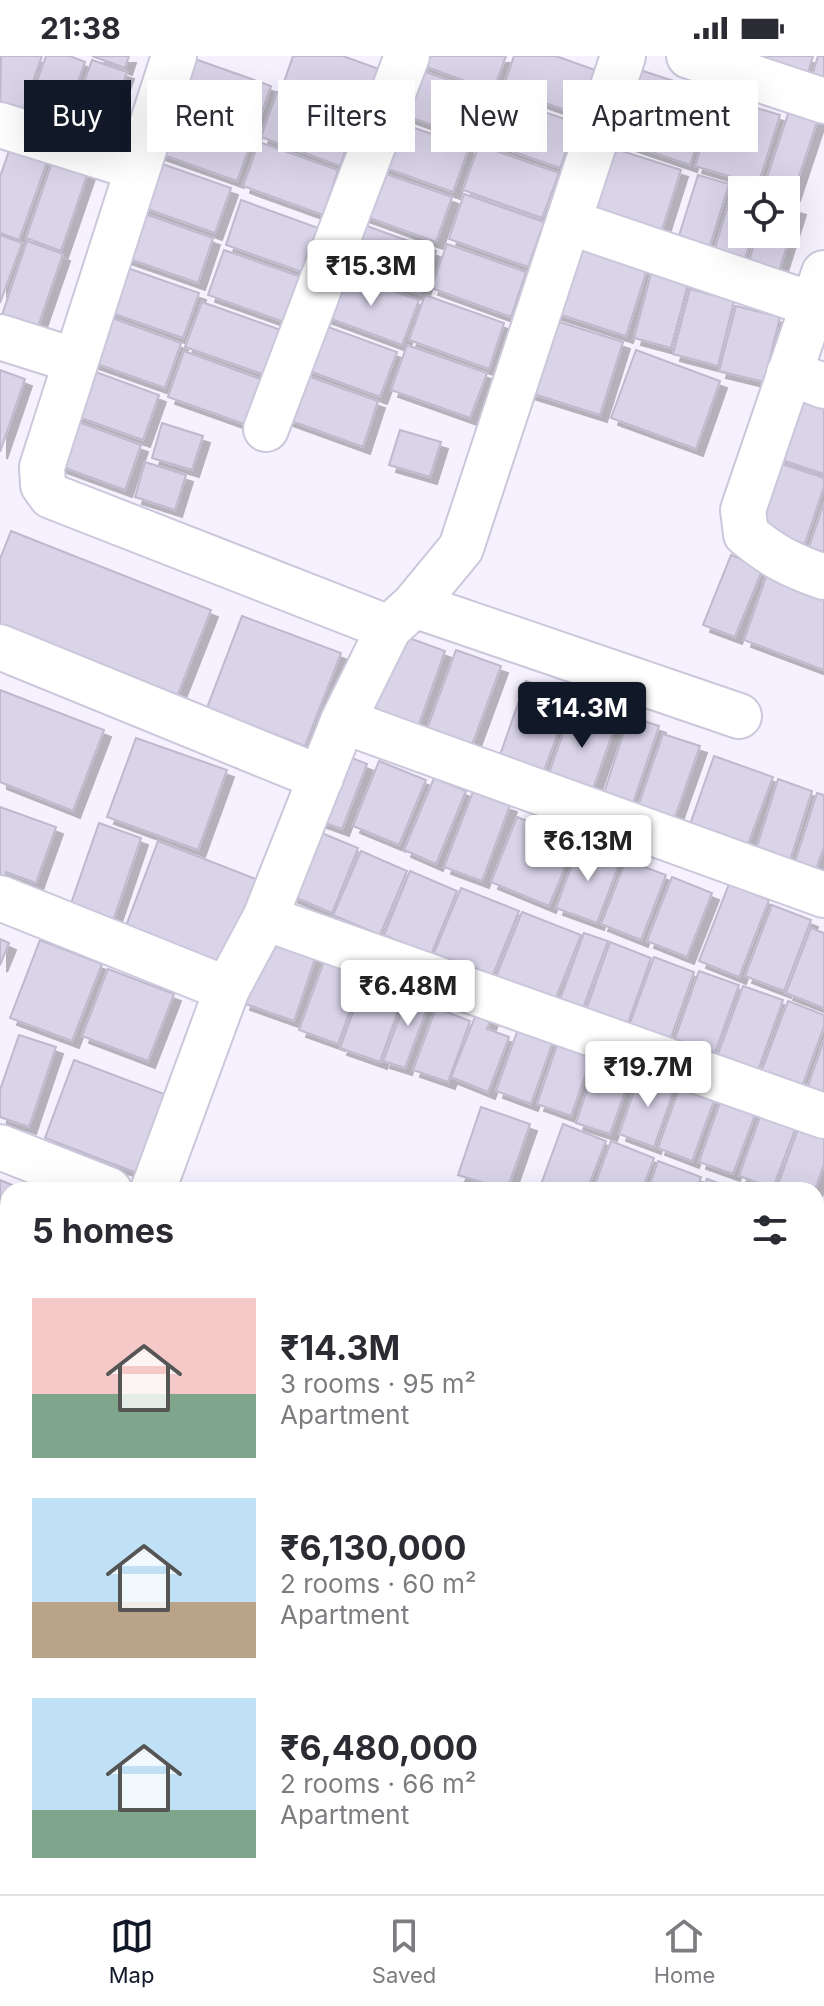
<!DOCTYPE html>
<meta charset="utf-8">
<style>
:root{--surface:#fff;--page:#f7f7f7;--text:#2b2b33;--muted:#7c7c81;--line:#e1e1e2;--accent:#111827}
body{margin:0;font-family:Inter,sans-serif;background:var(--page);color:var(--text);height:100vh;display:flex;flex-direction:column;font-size:30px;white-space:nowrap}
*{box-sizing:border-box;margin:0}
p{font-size:26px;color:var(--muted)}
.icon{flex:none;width:44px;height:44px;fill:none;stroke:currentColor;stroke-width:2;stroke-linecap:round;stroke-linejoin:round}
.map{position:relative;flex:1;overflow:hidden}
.side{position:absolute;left:0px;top:1126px;width:824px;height:712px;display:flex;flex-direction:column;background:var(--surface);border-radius:24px 24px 0 0;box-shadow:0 8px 32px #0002}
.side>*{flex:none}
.banner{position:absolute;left:24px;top:24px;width:776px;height:72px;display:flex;gap:16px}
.tools{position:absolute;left:728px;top:120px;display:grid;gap:16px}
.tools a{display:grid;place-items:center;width:72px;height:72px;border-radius:0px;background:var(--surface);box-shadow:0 8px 32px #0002;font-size:40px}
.price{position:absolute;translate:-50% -68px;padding:0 18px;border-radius:8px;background:#fff;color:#222;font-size:26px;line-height:52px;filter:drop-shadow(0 2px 4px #0008)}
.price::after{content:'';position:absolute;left:50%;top:48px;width:24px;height:18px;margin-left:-12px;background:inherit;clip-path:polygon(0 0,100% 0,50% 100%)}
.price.active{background:var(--accent);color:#fff}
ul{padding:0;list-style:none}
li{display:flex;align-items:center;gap:24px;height:200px;padding:0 32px}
li span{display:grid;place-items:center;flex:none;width:224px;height:160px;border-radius:0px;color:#555}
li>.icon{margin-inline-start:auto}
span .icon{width:96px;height:96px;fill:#fffc;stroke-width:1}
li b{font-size:34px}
h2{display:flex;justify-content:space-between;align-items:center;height:96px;padding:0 32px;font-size:34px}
.chip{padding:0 28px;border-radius:0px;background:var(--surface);box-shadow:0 8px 32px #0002;font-size:28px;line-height:72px}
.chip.active{background:var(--accent);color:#fff}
.status{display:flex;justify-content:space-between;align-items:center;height:56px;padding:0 40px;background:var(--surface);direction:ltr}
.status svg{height:22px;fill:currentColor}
.tab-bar{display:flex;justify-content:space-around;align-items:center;height:112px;border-top:2px solid var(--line);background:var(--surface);font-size:22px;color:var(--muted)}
.tab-bar a{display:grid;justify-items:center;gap:4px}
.tab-bar .active{color:var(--accent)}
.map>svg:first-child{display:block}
.building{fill:#dad4e9;stroke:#bfb9cd;stroke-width:2;filter:url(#shadow)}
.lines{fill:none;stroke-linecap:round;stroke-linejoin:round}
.minor-casing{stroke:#ccc7db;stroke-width:48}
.tertiary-casing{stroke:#ccc7db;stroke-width:48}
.minor{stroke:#fff;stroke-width:44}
.tertiary{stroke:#fff;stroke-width:44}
</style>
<div class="status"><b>21:38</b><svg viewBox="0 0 49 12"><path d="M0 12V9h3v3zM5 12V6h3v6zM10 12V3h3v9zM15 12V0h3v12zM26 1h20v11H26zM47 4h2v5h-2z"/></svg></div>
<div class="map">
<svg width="824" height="1838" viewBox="0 0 824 1838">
<defs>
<filter id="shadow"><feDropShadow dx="7" dy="7" stdDeviation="0" flood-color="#0004"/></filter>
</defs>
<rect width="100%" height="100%" fill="#f5f1fe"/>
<!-- building -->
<path class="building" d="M 1,0 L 42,0 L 17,70 L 0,64 Z
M 46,0 L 70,0 L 85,6 L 57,86 L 20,73 Z
M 92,0 L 129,0 L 125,12 Z
M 293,0 L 343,0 L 379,13 L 362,58 L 283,29 Z
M 416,0 L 506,0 L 493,35 L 413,6 Z
M 514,0 L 556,0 L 598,15 L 582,60 L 503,32 Z
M 756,0 L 813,0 L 804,29 Z
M 818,0 L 824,0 L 824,35 L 809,30 Z
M 192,2 L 271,30 L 255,76 L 175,47 Z
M 92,4 L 127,16 L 98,97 L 63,85 Z
M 412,11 L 491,39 L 475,85 L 396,56 Z
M 631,11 L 713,38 L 690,109 L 608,81 Z
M 277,36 L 356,65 L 340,110 L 261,81 Z
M 496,39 L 576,67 L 560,112 L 481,84 Z
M 717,40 L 780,59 L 758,129 L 695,110 Z
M 173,52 L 253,80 L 237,125 L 158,97 Z
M 789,55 L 818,63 L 793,138 L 765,128 Z
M 389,63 L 469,91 L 453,136 L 374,108 Z
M 259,86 L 338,114 L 323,159 L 243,130 Z
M 11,89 L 48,103 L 19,184 L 0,177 L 0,121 Z
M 479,89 L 559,117 L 542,162 L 463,134 Z
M 603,89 L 681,114 L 660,180 L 583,155 Z
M 54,101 L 89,113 L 61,195 L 26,182 Z
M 151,104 L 231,132 L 215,177 L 136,149 Z
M 372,113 L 452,141 L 436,186 L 356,157 Z
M 698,119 L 729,128 L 708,196 L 677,186 Z
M 733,132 L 742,134 L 742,178 L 753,178 L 743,208 L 713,199 Z
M 464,138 L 544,166 L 528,211 L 449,183 Z
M 241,144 L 321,173 L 305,217 L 226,189 Z
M 786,148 L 799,152 L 778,218 L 748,209 L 757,178 L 786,178 Z
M 134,154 L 213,182 L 198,227 L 118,199 Z
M 356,166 L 436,195 L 421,239 L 341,211 Z
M 0,179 L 22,187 L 0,247 Z
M 569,181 L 649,207 L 626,280 L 546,254 Z
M 27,185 L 63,198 L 35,279 L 0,265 Z
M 447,188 L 526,216 L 511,261 L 431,232 Z
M 224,194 L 304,222 L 287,267 L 208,239 Z
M 119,209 L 199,237 L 183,282 L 103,254 Z
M 339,216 L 419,244 L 402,289 L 323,260 Z
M 651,218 L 688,228 L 671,292 L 634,282 Z
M 690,233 L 734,245 L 718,310 L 673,298 Z
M 425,239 L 504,267 L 489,313 L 409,284 Z
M 202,246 L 281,274 L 265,319 L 185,291 Z
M 736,250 L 780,261 L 764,326 L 719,315 Z
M 101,258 L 181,287 L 165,332 L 86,304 Z
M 547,262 L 623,286 L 600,359 L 524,335 Z
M 317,267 L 397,296 L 380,341 L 301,312 Z
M 407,289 L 487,317 L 470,362 L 391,334 Z
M 636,294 L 720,325 L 696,393 L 611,362 Z
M 184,295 L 263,324 L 247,369 L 168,341 Z
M 79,310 L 159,339 L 143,384 L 64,356 Z
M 0,314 L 25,323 L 0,396 Z
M 299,317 L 378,345 L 363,391 L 283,362 Z
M 798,337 L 824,346 L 824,418 L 776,402 Z
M 62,360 L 141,389 L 125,434 L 46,405 Z
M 162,367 L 203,380 L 192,414 L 152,402 Z
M 400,374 L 441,386 L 430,421 L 389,409 Z
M 145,406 L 186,419 L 175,454 L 135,441 Z
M 776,406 L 824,422 L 824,430 L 805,488 L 754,470 Z
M 824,447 L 824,496 L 809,491 Z
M 11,475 L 211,554 L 176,643 L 0,574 L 0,503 Z
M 731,499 L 763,512 L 735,581 L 703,569 Z
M 767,518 L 824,539 L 824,614 L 744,584 Z
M 242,560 L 341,597 L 305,690 L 207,652 Z
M 401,579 L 445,595 L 413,685 L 369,670 Z
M 456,594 L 501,610 L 468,700 L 423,684 Z
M 526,625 L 571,641 L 538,731 L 494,716 Z
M 0,634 L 104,674 L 73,755 L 0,726 Z
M 576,641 L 620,656 L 588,747 L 544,731 Z
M 629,660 L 659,670 L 631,753 L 602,743 Z
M 663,678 L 700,690 L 670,775 L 634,762 Z
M 136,682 L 227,714 L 198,794 L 107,761 Z
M 342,698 L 367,708 L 342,773 L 317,764 Z
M 714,700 L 773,721 L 743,801 L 686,780 Z
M 379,705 L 426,724 L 399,789 L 353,770 Z
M 434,722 L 466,735 L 436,808 L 404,794 Z
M 778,723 L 812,735 L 786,817 L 752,807 Z
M 473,736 L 510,749 L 482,825 L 444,811 Z
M 817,737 L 824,739 L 824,791 L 816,813 L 795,806 Z
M 0,751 L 56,771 L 36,827 L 6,816 L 2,829 L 0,828 Z
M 517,761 L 576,785 L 549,850 L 491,826 Z
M 99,767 L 141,782 L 111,871 L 68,856 Z
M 312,773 L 358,792 L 332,857 L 285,837 Z
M 158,785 L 256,823 L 221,916 L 123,878 Z
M 580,787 L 621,803 L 597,867 L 556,852 Z
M 361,795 L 407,815 L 380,879 L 333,859 Z
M 626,804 L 666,819 L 641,884 L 601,868 Z
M 410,815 L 457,835 L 431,899 L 384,879 Z
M 672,821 L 712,837 L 687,901 L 647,885 Z
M 729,828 L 769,844 L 739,921 L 699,905 Z
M 461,832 L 519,855 L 492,921 L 434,897 Z
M 772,849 L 811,864 L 784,935 L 745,920 Z
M 522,856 L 581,879 L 555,944 L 496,921 Z
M 811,872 L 824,877 L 824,952 L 786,937 Z
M 584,877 L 608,885 L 580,960 L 557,952 Z
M 265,880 L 317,897 L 294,965 L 243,947 Z
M 0,883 L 9,887 L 0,909 Z
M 40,884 L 102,908 L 72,985 L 10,962 Z
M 610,886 L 651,902 L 623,981 L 582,966 Z
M 327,897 L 366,911 L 338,988 L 299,974 Z
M 654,901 L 694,916 L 666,996 L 625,981 Z
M 108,913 L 174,938 L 148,1005 L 82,980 Z
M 368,915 L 407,929 L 380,1006 L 340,992 Z
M 699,915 L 739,929 L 711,1008 L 671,994 Z
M 743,930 L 783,944 L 755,1023 L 714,1009 Z
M 411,931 L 432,939 L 405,1012 L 383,1005 Z
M 788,945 L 824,959 L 824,970 L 799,1039 L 758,1024 Z
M 436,952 L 470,965 L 448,1026 L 413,1014 Z
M 477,956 L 491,962 L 487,973 L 509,981 L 488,1036 L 451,1021 Z
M 518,973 L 553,985 L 531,1048 L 496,1035 Z
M 19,979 L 56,991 L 29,1071 L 0,1061 L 0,1034 Z
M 824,984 L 824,1048 L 804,1041 Z
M 558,986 L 593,997 L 571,1060 L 537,1048 Z
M 74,1004 L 172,1041 L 142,1119 L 45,1082 Z
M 597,1004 L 632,1016 L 610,1078 L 576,1067 Z
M 641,1016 L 676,1028 L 654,1091 L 619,1078 Z
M 680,1030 L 715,1042 L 692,1105 L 658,1092 Z
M 721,1044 L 756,1056 L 733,1118 L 699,1106 Z
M 481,1051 L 530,1068 L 507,1134 L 458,1119 Z
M 761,1058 L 796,1071 L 773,1132 L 739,1120 Z
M 563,1068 L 606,1085 L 587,1134 L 539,1134 Z
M 799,1070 L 824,1079 L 824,1108 L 815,1134 L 782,1134 L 777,1132 Z
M 611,1085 L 654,1102 L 642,1134 L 593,1134 Z
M 658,1105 L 701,1121 L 696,1134 L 648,1134 Z
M 707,1123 L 738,1134 L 703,1134 Z
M 0,1124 L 24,1134 L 8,1134 L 8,1219 L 0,1216 Z
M 816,1168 L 824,1171 L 824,1196 L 816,1219 Z
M 824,1209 L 824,1244 L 816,1242 L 816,1233 Z
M 816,1290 L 824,1293 L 824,1333 L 816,1355 Z
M 8,1312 L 8,1355 L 0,1352 L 0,1331 Z
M 824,1385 L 824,1449 L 816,1446 L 816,1406 Z
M 816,1500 L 824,1503 L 824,1530 L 816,1552 Z
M 816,1584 L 824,1587 L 824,1659 L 816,1657 Z
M 8,1608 L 8,1709 L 0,1705 L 0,1627 Z
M 817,1726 L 824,1728 L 824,1796 L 816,1793 Z
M 323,1830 L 350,1830 L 348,1838 Z
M 366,1830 L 417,1830 L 414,1838 L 363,1838 Z
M 440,1830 L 484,1830 L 481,1838 L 437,1838 Z
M 495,1830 L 530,1830 L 527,1838 L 492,1838 Z
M 660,1830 L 709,1830 L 706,1838 L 680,1838 Z
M 723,1830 L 774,1830 L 771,1838 L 721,1838 Z"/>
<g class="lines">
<!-- minor casing -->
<g class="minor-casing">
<path id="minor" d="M 174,0 L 42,411 L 43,429 L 51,440 L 389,572
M 689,0 L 824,45
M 0,69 L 138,112
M 569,166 L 814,249
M 824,217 L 743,454 L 746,478 C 774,501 790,509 824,521
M 0,281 L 76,305
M 789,317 L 824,330
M 266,373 L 407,0
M 414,549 L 739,660
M 0,591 L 321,722
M 343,665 L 824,839
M 0,842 L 227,933
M 265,862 L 824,1060
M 0,1091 L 109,1134
M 153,1134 L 227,933 L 265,862 L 343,665 L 389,572 L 414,549 L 461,492 L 623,0
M 0,1246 L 8,1249
M 816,1270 L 824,1273
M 0,1382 L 8,1385
M 0,1455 L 8,1432
M 816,1480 L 824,1483
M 816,1697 L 824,1700
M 609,1830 L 629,1838"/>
</g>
<!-- tertiary casing -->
<g class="tertiary-casing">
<path id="tertiary" d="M 0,1794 L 8,1797
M 90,1830 L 110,1838"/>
</g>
<!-- minor -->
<use href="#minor" class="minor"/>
<!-- tertiary -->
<use href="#tertiary" class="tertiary"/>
</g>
</svg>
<div class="tools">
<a><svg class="icon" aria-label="locate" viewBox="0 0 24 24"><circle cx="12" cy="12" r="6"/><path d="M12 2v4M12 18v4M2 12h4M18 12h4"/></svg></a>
</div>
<b class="price" style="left:371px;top:252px">₹15.3M</b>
<b class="price active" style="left:582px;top:694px">₹14.3M</b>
<b class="price" style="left:588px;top:827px">₹6.13M</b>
<b class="price" style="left:408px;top:972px">₹6.48M</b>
<b class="price" style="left:648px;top:1053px">₹19.7M</b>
<div class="banner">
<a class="chip active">Buy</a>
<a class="chip">Rent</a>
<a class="chip">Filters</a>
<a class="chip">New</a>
<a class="chip">Apartment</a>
</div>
<section class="side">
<h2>5 homes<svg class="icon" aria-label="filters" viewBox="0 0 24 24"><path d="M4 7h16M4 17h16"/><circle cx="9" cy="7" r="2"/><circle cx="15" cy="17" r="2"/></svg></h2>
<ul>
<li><span style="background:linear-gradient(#f6c9c9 60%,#7fa58c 0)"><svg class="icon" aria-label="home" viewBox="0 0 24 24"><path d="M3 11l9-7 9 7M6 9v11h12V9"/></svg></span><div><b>₹14.3M</b><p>3 rooms · 95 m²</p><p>Apartment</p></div></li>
<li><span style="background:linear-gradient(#bfe0f5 65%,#b9a48a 0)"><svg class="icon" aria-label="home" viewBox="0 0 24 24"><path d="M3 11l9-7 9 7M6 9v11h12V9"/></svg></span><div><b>₹6,130,000</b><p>2 rooms · 60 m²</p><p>Apartment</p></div></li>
<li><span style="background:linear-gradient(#bfe0f5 70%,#7fa58c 0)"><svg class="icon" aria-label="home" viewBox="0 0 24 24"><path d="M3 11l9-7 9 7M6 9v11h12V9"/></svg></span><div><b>₹6,480,000</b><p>2 rooms · 66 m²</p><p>Apartment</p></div></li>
</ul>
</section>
</div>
<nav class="tab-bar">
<a class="active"><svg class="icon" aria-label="map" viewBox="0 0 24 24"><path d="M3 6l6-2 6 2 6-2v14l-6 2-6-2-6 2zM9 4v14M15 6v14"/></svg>Map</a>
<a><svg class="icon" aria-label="saved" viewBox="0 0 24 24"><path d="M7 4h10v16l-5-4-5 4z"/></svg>Saved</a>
<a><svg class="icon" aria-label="home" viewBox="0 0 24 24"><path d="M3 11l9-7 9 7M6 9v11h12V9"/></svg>Home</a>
</nav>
